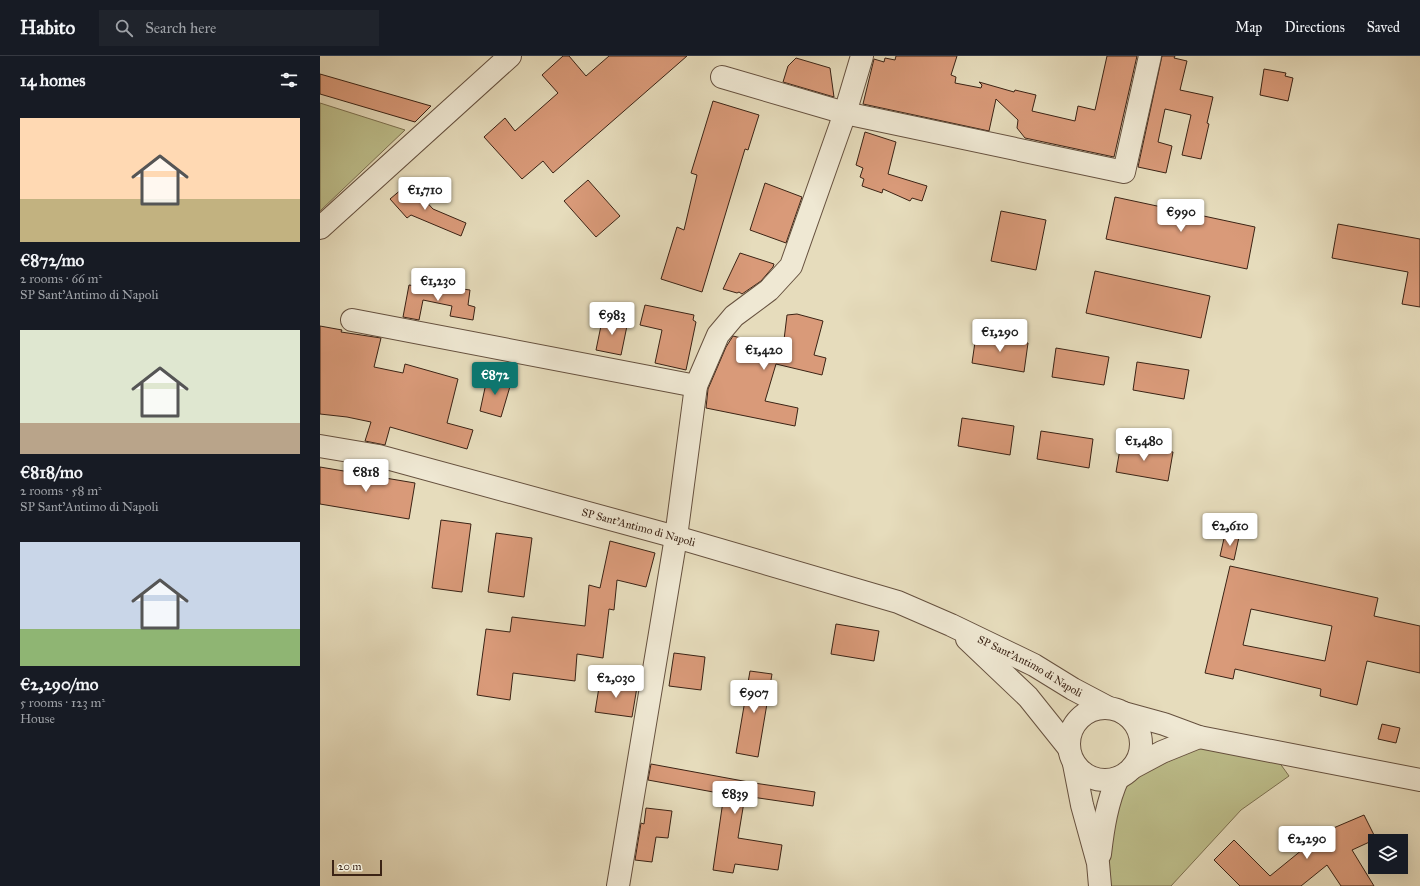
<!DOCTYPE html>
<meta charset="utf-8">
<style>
:root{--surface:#171b24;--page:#20242c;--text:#f1f3f6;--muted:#9ea1a6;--line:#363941;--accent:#0f766e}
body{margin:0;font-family:"IM FELL Great Primer",serif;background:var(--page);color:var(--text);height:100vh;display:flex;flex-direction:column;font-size:15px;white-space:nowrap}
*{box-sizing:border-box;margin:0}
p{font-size:13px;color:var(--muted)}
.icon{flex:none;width:22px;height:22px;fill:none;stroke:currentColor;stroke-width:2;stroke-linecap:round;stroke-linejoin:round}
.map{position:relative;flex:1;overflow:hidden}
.side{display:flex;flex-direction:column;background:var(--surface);width:320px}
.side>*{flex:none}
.buttons{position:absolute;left:1048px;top:778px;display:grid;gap:8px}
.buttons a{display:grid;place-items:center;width:40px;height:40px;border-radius:0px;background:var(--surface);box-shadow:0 4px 16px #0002;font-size:20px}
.scale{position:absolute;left:12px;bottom:10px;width:50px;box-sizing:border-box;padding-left:4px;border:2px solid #3b2315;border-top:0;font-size:11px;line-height:14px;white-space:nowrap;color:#3b2315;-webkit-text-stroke:3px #efe8d3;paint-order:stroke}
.price{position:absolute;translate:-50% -34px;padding:0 9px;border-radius:4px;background:#fff;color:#222;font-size:13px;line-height:26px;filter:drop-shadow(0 1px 2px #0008)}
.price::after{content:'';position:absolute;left:50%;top:24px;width:12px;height:9px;margin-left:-6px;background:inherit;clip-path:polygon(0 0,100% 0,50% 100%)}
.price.on{background:var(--accent);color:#fff}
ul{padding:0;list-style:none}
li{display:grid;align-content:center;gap:8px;height:212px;padding:0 20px}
li span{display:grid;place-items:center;height:124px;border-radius:0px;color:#555}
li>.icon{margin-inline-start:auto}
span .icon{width:72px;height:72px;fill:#fffc;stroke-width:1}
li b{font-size:17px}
h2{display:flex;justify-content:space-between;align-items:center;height:48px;padding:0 20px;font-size:17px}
header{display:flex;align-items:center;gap:24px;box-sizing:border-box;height:56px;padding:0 20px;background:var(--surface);border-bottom:1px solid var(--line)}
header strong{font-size:19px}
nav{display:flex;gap:22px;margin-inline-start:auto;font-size:14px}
.search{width:280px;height:36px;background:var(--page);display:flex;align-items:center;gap:10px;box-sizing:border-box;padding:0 14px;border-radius:0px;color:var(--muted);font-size:15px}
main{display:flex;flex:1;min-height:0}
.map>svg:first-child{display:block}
.green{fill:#bdbe8b;stroke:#7c7050}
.building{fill:#d99a79;stroke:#3b2315;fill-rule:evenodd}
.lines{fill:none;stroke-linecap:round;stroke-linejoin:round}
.minor-casing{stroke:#66513f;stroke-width:24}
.minor{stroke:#efe8d3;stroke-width:22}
.labels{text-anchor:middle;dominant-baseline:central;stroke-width:4;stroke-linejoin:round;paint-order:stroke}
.street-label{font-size:11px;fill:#3b2315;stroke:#efe8d3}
</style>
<header>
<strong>Habito</strong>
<div class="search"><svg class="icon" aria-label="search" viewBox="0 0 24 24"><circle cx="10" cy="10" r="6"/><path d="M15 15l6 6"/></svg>Search here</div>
<nav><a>Map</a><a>Directions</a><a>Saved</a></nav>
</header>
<main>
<section class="side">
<h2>14 homes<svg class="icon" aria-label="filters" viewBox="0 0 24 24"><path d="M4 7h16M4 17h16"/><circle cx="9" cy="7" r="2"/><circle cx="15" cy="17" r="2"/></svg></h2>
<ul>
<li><span style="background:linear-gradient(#ffd9b3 65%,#c2b280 0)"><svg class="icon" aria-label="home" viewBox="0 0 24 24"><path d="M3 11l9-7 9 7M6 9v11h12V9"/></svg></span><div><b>€872/mo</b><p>2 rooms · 66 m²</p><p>SP Sant'Antimo di Napoli</p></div></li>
<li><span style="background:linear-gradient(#dfe7d0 75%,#b9a48a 0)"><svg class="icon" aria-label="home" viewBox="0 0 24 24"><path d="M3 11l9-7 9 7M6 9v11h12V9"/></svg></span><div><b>€818/mo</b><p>2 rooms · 58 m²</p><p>SP Sant'Antimo di Napoli</p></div></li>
<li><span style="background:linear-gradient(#c9d6e8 70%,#8fb573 0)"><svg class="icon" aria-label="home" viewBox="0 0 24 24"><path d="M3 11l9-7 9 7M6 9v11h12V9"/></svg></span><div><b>€2,290/mo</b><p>5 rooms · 123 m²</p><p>House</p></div></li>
</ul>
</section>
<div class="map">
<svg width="1100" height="830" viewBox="0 0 1100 830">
<rect width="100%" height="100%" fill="#e6dcbc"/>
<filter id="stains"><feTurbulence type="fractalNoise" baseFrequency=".005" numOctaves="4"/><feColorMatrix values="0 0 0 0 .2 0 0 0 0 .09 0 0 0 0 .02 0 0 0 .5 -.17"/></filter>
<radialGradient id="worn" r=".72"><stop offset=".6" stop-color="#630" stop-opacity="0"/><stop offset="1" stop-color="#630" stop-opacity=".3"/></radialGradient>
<!-- green -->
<path class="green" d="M 0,47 L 85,74 L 0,155 Z
M 879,691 L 959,706 L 969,720 L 921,754 L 851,830 L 788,830 L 786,811 L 801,734 L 815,721 Z"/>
<!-- building -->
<path class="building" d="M 243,0 L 249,0 L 266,20 L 289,0 L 367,0 L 233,117 L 223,105 L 202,123 L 164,81 L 185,62 L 195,75 L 238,37 L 222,19 Z
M 576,0 L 637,0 L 631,19 L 636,21 L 635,27 L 661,32 L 662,29 L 659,26 L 694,36 L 695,34 L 716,39 L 712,55 L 755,65 L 758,50 L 775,54 L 787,0 L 817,0 L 794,101 L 705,82 L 697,72 L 698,64 L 676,43 L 669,75 L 543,48 L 554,3 L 564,6 L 565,2 L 575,4 Z
M 842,0 L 855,0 L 854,2 L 867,5 L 860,34 L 893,41 L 887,67 L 889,68 L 881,103 L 862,99 L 871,59 L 845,53 L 838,86 L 852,90 L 846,117 L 818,111 Z
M 476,2 L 510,12 L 514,41 L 463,26 L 468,10 Z
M 944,13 L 966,17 L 965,20 L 973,22 L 968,45 L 940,39 Z
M 0,18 L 111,50 L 95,66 L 0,38 Z
M 393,45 L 439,59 L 428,94 L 425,93 L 382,236 L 341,223 L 357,171 L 364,174 L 377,119 L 371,117 Z
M 545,76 L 576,86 L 568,118 L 607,130 L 602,145 L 592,142 L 590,145 L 563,133 L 562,137 L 542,130 L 544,123 L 540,121 L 543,112 L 536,109 Z
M 268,124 L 300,160 L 276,181 L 244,145 Z
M 89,127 L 113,153 L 146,167 L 141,180 L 91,159 L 87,162 L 70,143 Z
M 445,127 L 482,141 L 466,187 L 430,174 Z
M 795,141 L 935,171 L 927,213 L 786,183 Z
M 681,155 L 726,164 L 716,214 L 671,205 Z
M 1018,168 L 1100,183 L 1100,251 L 1082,248 L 1088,216 L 1012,202 Z
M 420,197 L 454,208 L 453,211 L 441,225 L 422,238 L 419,236 L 417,237 L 403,233 Z
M 775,215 L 890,240 L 881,282 L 766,257 Z
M 89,229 L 134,236 L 135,232 L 150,234 L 148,249 L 155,251 L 153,264 L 130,260 L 132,250 L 103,244 L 99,264 L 83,261 Z
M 325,249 L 374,259 L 373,264 L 376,266 L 366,314 L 335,307 L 342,274 L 320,269 Z
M 477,258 L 503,265 L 494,299 L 506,302 L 502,319 L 456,308 L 445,345 L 478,352 L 475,370 L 386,352 L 388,333 L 406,291 L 413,280 L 463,292 L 467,259 Z
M 283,260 L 308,265 L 301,299 L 276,294 Z
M 0,270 L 22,274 L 21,276 L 61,282 L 54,311 L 83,317 L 85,308 L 138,323 L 127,367 L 153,374 L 147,393 L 70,371 L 65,389 L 45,385 L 51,366 L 27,361 L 0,358 Z
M 656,279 L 708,287 L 704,316 L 652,307 Z
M 736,292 L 789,301 L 784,329 L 732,321 Z
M 817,306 L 869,314 L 864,343 L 813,334 Z
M 168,318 L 182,322 L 181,323 L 191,327 L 181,361 L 160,355 Z
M 642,362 L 694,370 L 690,399 L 638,390 Z
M 721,375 L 773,383 L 769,412 L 717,403 Z
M 801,387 L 853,396 L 848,425 L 796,416 Z
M 0,411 L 95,427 L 89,463 L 0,448 Z
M 121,464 L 151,468 L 142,536 L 112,532 Z
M 176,477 L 212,482 L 204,541 L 168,536 Z
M 905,478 L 919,481 L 914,504 L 900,500 Z
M 290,485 L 335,497 L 326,531 L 297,524 L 294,554 L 289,553 L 283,602 L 257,598 L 255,625 L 193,617 L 190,644 L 157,639 L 166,573 L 190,576 L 192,561 L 265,570 L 269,529 L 280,532 Z
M 910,510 L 1058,542 L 1054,560 L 1100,570 L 1100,617 L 1047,605 L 1037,649 L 1000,640 L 1001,633 L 915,613 L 913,623 L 885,617 ZM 931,553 L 1012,570 L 1005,605 L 923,589 Z
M 516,568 L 559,575 L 554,605 L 511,598 Z
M 354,597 L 385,601 L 381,634 L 349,630 Z
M 430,615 L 452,618 L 438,701 L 416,697 Z
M 280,625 L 317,631 L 312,661 L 275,656 Z
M 1062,668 L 1080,672 L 1076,687 L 1058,683 Z
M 331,708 L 434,727 L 495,736 L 493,750 L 425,740 L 418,782 L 462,789 L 458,814 L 415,808 L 413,817 L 393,814 L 404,738 L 328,724 Z
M 326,752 L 352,755 L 348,782 L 336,781 L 332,806 L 315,804 L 321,767 L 324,768 Z
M 1044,759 L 1056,783 L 1032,794 L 1054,830 L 1021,830 L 1007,809 L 981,830 L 920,830 L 894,804 L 914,784 L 950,820 L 1004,776 Z"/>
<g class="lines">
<!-- minor casing -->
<g class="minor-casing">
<g id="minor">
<path d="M 402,21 L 525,57 L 804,116 L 830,0"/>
<path d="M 0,172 L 190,0"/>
<path d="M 32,264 L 376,330"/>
<path id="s1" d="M 0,390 L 59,400 L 356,481 L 578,546 L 631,569 L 714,609 L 753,633 L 789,652"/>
<path d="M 647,583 L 708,641 L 748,691"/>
<circle cx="785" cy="688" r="36"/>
<path d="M 804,657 L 844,668 L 879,681 L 1100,724"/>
<path d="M 754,708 L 762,749 L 778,807 L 780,830"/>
<path d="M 812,712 L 842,696 L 879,681"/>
<path d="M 780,798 C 783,772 787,746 798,722"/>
<path d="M 298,830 L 356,481 L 376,330 L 398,279 L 414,260 L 449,234 L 471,210 L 525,57 L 542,0"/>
</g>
</g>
<!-- minor -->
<use href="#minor" class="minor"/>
</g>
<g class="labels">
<!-- street labels -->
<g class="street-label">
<text stroke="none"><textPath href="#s1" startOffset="329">SP Sant'Antimo di Napoli</textPath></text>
<text stroke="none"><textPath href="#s1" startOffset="746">SP Sant'Antimo di Napoli</textPath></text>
</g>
</g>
<rect width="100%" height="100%" filter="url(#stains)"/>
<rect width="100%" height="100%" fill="url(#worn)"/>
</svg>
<div class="buttons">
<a><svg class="icon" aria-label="layers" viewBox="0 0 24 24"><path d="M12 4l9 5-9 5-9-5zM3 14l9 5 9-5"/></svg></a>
</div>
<div class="scale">20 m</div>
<b class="price" style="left:105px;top:155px">€1,710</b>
<b class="price" style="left:861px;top:177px">€990</b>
<b class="price" style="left:118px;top:246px">€1,230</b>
<b class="price" style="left:292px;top:280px">€983</b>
<b class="price" style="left:680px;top:297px">€1,290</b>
<b class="price" style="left:444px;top:315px">€1,420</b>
<b class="price on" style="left:175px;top:340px">€872</b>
<b class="price" style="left:824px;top:406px">€1,480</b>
<b class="price" style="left:46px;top:437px">€818</b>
<b class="price" style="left:910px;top:491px">€2,610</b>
<b class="price" style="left:296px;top:643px">€2,030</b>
<b class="price" style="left:434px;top:658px">€907</b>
<b class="price" style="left:415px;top:759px">€839</b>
<b class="price" style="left:987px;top:804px">€2,290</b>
</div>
</main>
